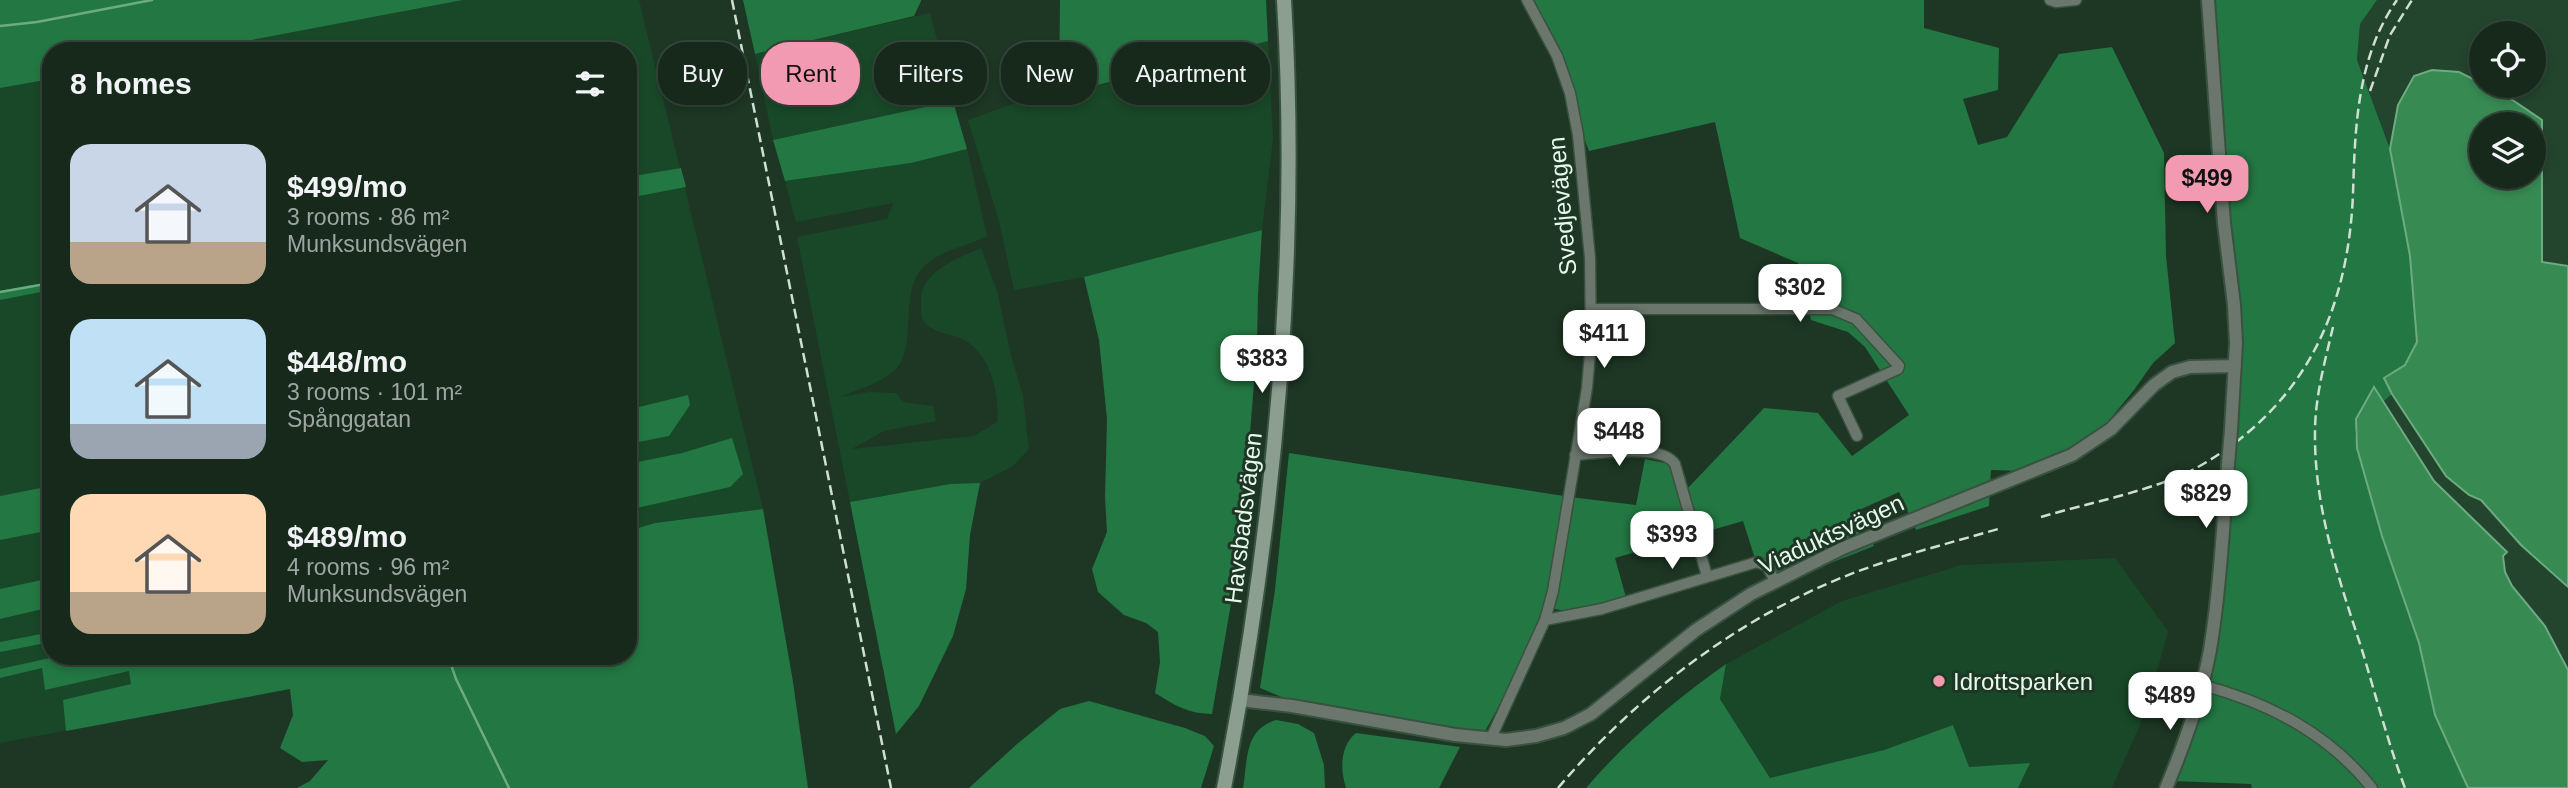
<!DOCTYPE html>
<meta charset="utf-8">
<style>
:root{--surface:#16291b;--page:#233528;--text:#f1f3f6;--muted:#9ea6a3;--line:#35453a;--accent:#f19ab2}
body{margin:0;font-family:Arial,sans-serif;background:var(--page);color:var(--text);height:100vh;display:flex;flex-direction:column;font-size:26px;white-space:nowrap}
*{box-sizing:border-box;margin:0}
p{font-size:23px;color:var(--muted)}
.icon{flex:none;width:38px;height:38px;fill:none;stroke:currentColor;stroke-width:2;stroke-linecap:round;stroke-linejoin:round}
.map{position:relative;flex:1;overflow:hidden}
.details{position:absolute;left:42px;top:42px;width:595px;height:623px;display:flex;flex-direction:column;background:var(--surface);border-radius:28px;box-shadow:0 4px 10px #0003,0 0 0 2px var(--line)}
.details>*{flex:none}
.guide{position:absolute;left:658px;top:42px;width:665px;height:63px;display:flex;gap:14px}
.tools{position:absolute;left:2469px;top:21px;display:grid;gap:14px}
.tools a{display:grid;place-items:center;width:77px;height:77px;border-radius:50%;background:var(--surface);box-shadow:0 4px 10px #0003,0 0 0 2px var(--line);font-size:35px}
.price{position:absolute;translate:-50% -60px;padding:0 16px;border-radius:14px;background:#fff;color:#222;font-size:23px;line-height:46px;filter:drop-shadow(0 2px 4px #0008)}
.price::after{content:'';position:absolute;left:50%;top:42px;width:21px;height:16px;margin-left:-10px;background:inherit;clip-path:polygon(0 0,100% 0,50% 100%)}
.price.current{background:var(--accent);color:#111}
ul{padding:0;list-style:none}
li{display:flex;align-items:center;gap:21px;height:175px;padding:0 28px}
li span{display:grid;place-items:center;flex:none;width:196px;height:140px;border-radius:21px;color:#555}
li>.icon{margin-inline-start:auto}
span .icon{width:84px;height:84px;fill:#fffc;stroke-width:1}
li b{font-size:30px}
h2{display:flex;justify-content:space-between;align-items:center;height:84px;padding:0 28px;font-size:30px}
.tag{padding:0 24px;border-radius:28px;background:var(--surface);box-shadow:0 4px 10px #0003,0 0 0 2px var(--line);font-size:24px;line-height:63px}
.tag.current{background:var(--accent);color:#111}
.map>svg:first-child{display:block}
.built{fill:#23442d}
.green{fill:#184828}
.forest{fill:#237742}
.water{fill:#388a53;stroke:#6dab81;stroke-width:2;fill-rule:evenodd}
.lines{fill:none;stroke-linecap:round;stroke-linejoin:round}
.stream{stroke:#6dab81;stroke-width:2.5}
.minor-casing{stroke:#395240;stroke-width:13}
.tertiary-casing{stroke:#395240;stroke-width:16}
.secondary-casing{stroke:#395240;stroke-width:18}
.minor{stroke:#6b776d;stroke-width:10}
.tertiary{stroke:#6b776d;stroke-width:12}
.secondary{stroke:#8b9e8f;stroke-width:14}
.rail{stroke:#cfe0d3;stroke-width:2.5;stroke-dasharray:10 5;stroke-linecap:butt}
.tertiary-bridge-casing{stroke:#395240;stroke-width:16;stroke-linecap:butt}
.tertiary-bridge{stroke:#6b776d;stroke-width:12}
.poi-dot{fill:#f19ab2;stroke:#1d3724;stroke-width:2.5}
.labels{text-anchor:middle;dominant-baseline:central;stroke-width:6;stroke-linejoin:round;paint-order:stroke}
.street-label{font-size:24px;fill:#e8f8eb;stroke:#1d3724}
.poi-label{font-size:24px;fill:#e8f8eb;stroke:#1d3724;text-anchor:start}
</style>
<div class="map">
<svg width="2568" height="788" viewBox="0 0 2568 788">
<rect width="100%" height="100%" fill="#1d3724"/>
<!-- built -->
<path class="built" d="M 2377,0 L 2568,0 L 2568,266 L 2542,263 L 2542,120 L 2488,86 L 2534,86 L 2534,33 L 2482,33 L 2481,83 L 2459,72 L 2432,70 L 2398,105 L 2390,149 L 2357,60 L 2360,24 Z
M 2392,394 L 2446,476 L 2469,495 L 2481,500 L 2521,545 L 2568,587 L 2568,670 L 2545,626 L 2512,586 L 2505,572 L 2503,556 L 2507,551 L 2434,481 L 2384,401 Z"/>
<!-- green -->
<path class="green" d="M 463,0 L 639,0 L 763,509 L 655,523 L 628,531 L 628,51 L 194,51 Z
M 930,13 L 953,101 L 773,140 L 755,54 Z
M 1268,41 L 1273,138 L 1262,230 L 1084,277 L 1014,290 L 999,221 L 968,120 L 1018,102 L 1066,94 Z
M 51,79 L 51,656 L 264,656 L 290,688 L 0,743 L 0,88 Z
M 967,149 L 987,236 C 964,248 945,248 924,266 C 897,292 920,349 893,372 C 876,385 858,389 840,397 L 869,392 L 896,393 L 903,402 L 933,406 L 936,421 L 884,431 L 852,449 L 974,436 L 997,422 C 1000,394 990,350 960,338 C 949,334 933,332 925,323 C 920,318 921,309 921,302 C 920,271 957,259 981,248 L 997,291 L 1011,355 L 1023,396 L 1029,449 L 1013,466 L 980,483 L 951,484 L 850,502 L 797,237 L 887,219 L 893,203 L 796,222 L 785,181 L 911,163 Z
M 2115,558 L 2168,631 L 2146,711 L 2112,788 L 2018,788 L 2029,764 L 1968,767 L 1953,725 L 1884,750 L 1770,778 L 1720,699 L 1726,664 L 1842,601 L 1962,565 Z"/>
<!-- forest -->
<path class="forest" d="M 0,0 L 463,0 L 194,51 L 51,51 L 51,79 L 0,88 Z
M 743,0 L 921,0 L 921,1 L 914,16 L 755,54 Z
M 1060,0 L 1266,0 L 1268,41 L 1059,95 Z
M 1532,0 L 1924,0 L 1924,28 L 1999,48 L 1998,90 L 1963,99 L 1978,145 L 2007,137 L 2059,54 L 2112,47 L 2164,153 L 2166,256 L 2175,343 L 2153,363 L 2134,390 L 2101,430 L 2067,453 L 2025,471 L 1991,470 L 1989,506 L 1916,530 L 1899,492 L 1857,511 L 1874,546 L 1782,582 L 1757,565 L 1743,521 L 1615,558 L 1627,601 L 1571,612 L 1544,607 L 1520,668 L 1478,744 L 1306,707 L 1260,688 L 1275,590 L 1289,453 L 1570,497 L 1636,505 L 1645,459 L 1665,463 L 1685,475 L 1688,488 L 1764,408 L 1818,413 L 1852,456 L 1909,415 L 1865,347 L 1848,332 L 1811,320 L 1798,263 L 1740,238 L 1715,122 L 1589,151 Z
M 2205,0 L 2377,0 L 2360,24 L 2357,60 L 2390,149 L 2410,256 L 2417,342 L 2405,365 L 2384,378 L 2392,394 L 2384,401 L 2374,388 L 2355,432 L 2357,448 L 2382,536 L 2419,643 L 2435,715 L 2468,788 L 2252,788 L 2251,784 L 2172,781 L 2208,684 L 2235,369 Z
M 953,101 L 967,149 L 911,163 L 785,181 L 773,140 Z
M 681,168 L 686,187 L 628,198 L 628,177 Z
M 1262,230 L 1258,295 L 1257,346 L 1241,545 L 1212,714 C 1189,714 1174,705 1155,693 L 1160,662 L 1158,632 L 1146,623 L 1124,615 L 1098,592 L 1092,569 L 1107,532 L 1105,497 L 1107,419 L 1099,340 L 1084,277 Z
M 51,282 L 51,290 L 0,300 L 0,291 Z
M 688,395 L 690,405 L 669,436 L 628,444 L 628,425 L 635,408 Z
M 732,438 L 743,474 L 730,487 L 628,510 L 628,464 L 682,453 Z
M 980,483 L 970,535 L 966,589 L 953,636 L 919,706 L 896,734 L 850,502 L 950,484 Z
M 51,486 L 51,530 L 0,540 L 0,496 Z
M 763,509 L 793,682 L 808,788 L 297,788 L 310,781 L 328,760 L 302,762 L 280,748 L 293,715 L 290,689 L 66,731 L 63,700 L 131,684 L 129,671 L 45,690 L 42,668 L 0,678 L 0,669 L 59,656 L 628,656 L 628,531 L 655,523 Z
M 51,578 L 51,607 L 0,619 L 0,589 Z
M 51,632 L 51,642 L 0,652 L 0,642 Z
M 1726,664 L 1720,699 L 1770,778 L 1884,750 L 1953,725 L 1969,767 L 2030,763 L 2018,788 L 1586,788 C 1627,740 1674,701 1726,664 Z
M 1089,701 L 1185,728 L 1205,736 L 1214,746 L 1201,788 L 969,788 L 1017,744 L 1060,709 Z
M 1276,720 L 1298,724 L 1314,733 L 1324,765 L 1325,788 L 1243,788 C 1248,759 1244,730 1276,720 Z
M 1356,733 L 1460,747 L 1439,788 L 1346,788 C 1340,769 1340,746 1356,733 Z"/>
<!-- water -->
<path class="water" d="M 2432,70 L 2459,72 L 2481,83 L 2482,86 L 2499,91 L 2542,120 L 2542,262 L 2568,266 L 2568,587 L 2521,545 L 2481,500 L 2469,495 L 2446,476 L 2392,394 L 2384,378 L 2405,365 L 2417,342 L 2410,256 L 2390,149 L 2398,105 L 2414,76 ZM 2482,124 L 2534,124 L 2534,177 L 2482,177 Z
M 2374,387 L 2434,481 L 2507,552 L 2503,556 L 2505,572 L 2512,586 L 2545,626 L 2568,670 L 2568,788 L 2468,788 L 2435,715 L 2419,643 L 2382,536 L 2357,448 L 2356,419 Z"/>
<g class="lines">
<!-- stream -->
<path class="stream" d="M 0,26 L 37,22 L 152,0
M 0,292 L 51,283
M 448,656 L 456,679 L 509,788"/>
<!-- minor casing -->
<g class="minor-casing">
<path id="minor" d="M 2050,0 L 2056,2 L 2076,0
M 1591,309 L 1832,309 L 1856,319 L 1899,366 L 1898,369 L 1838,396 L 1857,436
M 1575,455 C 1599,454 1662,443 1675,464 L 1707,576
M 1545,620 L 1602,609 L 1757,562 L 1767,566 L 1775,581
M 2202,685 C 2269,703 2328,733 2372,788
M 1491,738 L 1545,620 L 1553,591 L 1587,388 L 1591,341 L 1590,258 L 1578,135 L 1570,93 L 1557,56 L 1527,0"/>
</g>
<!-- tertiary casing -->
<g class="tertiary-casing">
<path id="tertiary" d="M 2208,0 L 2224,223 L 2234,305 L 2236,343 L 2231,430
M 1240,700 L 1292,706 L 1455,735 L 1506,740 L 1536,736 L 1564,728 L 1591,714 L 1696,630 L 1751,594 L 1843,548 L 2072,455 L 2111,429 L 2154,385 L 2172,372 L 2190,367 L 2235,366
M 2166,788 C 2185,743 2201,698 2210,650 C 2220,589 2223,526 2228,464"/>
</g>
<!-- secondary casing -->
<g class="secondary-casing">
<path id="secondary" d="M 1224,788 C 1274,528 1300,265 1284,0"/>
</g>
<!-- minor -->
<use href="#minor" class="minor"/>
<!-- tertiary -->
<use href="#tertiary" class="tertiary"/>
<!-- secondary -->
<use href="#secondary" class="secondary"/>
<!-- rail -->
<path class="rail" d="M 732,0 L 891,788
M 2370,91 L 2390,35 L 2412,0
M 2333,327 C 2325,361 2315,397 2315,432 C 2314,508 2339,579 2362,650 C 2376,696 2388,743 2405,788
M 2041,517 C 2088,503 2157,490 2198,467 C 2304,407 2348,312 2353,194 C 2355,127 2357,57 2397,0
M 1558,788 C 1638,694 1740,616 1856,572 C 1902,555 1950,543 1998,529"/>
<!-- tertiary-bridge casing -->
<g class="tertiary-bridge-casing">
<path id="tertiary-bridge" d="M 2228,464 L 2231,430"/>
</g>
<!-- tertiary-bridge -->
<use href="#tertiary-bridge" class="tertiary-bridge"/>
</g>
<!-- markers -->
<circle class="poi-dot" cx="1939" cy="681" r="7"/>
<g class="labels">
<!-- street labels -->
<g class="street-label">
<text transform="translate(1562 206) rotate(-95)">Svedjevägen</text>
<text transform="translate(1243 518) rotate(-83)">Havsbadsvägen</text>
<text transform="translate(1831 534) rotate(-25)">Viaduktsvägen</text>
</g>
<!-- poi labels -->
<g class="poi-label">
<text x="1953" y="681">Idrottsparken</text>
</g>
</g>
</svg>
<div class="tools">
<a><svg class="icon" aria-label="locate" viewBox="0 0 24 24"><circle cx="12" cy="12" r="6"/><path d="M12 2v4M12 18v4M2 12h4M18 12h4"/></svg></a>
<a><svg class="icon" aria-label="layers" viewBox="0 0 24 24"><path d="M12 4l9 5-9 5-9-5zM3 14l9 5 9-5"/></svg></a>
</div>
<b class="price current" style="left:2207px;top:215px">$499</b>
<b class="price" style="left:1800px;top:324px">$302</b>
<b class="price" style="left:1604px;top:370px">$411</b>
<b class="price" style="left:1262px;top:395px">$383</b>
<b class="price" style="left:1619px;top:468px">$448</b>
<b class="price" style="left:2206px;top:530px">$829</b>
<b class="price" style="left:1672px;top:571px">$393</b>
<b class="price" style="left:2170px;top:732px">$489</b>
<div class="guide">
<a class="tag">Buy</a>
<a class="tag current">Rent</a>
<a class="tag">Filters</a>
<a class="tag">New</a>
<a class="tag">Apartment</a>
</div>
<section class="details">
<h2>8 homes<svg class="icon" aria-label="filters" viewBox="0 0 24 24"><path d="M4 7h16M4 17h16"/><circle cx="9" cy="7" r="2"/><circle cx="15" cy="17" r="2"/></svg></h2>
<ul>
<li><span style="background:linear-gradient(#c9d6e8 70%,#b9a48a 0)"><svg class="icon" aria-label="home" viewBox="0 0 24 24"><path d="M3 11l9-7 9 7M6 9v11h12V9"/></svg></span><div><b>$499/mo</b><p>3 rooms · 86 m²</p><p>Munksundsvägen</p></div></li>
<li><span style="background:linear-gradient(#bfe0f5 75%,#9aa5b1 0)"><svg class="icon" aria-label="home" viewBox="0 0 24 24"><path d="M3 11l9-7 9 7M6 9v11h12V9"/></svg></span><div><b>$448/mo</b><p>3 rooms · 101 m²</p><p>Spånggatan</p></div></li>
<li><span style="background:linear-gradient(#ffd9b3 70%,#b9a48a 0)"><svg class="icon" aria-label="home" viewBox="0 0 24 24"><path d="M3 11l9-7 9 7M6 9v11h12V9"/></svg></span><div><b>$489/mo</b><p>4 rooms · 96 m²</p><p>Munksundsvägen</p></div></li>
</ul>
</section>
</div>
